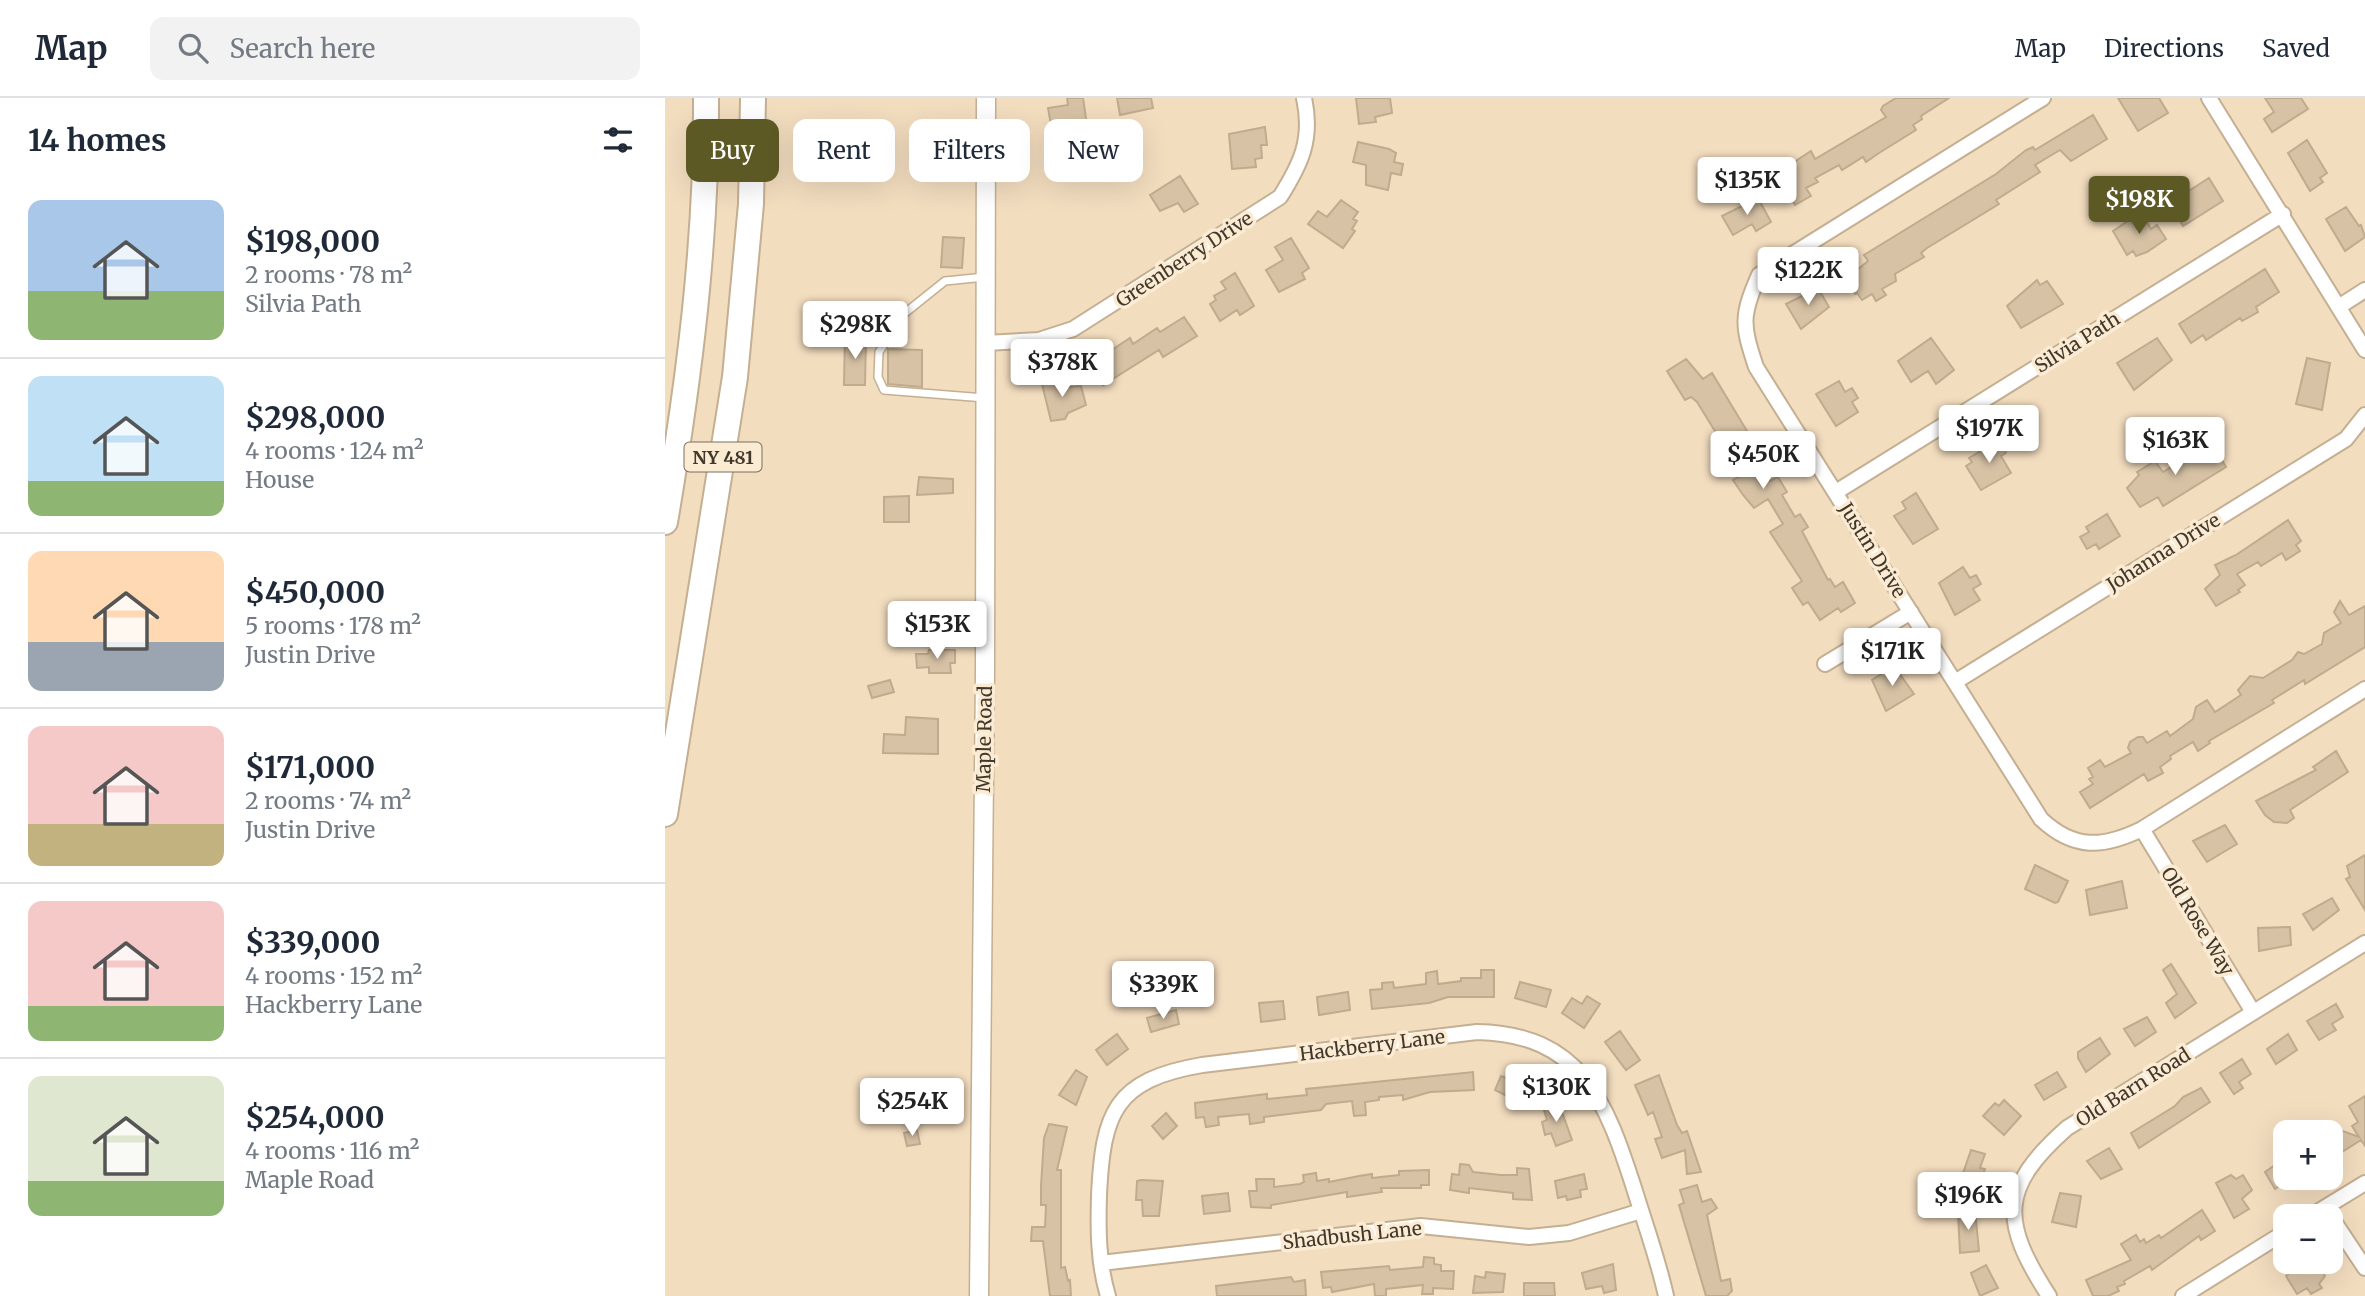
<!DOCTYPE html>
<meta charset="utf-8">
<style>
:root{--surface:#fff;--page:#f2f2f3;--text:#1f2937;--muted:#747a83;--line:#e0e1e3;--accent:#5d5925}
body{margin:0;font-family:Merriweather,serif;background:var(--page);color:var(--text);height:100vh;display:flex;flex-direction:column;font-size:26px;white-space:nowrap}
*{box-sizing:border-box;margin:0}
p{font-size:23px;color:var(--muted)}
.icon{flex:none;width:38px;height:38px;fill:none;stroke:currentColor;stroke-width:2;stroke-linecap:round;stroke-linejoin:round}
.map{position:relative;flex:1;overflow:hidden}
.side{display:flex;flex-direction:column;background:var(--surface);width:665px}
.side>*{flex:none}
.guide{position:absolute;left:21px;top:21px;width:665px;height:63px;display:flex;gap:14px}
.tools{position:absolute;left:1608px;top:1022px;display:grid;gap:14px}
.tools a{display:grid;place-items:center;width:70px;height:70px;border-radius:14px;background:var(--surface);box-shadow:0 7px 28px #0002;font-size:35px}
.price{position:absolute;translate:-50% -60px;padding:0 16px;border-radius:7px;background:#fff;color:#222;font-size:23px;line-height:46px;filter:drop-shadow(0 2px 4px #0008)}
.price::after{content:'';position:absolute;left:50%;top:42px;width:21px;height:16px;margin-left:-10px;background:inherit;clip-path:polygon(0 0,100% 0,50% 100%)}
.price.active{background:var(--accent);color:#fff}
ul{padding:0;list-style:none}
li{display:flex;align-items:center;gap:21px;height:175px;padding:0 28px}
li+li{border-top:2px solid var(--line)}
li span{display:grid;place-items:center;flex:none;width:196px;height:140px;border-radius:14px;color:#555}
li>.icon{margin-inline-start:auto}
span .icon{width:84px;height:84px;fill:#fffc;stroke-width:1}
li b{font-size:30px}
h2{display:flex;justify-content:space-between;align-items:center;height:84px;padding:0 28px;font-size:30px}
.chip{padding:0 24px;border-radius:14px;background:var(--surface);box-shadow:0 7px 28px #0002;font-size:24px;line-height:63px}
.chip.active{background:var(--accent);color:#fff}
header{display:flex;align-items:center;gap:42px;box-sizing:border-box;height:98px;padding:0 35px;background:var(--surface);border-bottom:2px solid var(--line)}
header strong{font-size:33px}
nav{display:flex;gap:38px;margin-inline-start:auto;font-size:24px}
.search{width:490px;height:63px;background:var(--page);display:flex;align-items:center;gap:18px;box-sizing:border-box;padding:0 24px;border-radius:14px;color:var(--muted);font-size:26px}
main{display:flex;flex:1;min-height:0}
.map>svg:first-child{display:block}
.building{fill:#d7c2a5;stroke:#c0ab8e;stroke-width:2}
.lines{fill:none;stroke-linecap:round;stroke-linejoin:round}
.service-casing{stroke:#c4af92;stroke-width:10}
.minor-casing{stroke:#c4af92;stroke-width:18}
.tertiary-casing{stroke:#c4af92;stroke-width:21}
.motorway-casing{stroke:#c4af92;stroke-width:28}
.service{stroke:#fff;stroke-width:7}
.minor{stroke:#fff;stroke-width:14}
.tertiary{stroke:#fff;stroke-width:18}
.motorway{stroke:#fff;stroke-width:24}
.labels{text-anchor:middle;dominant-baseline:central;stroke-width:7;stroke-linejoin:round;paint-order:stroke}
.shield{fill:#fcebd3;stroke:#786e5e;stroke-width:2}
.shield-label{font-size:18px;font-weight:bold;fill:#40382c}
.street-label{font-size:19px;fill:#40382c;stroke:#fcebd3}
</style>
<header>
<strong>Map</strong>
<div class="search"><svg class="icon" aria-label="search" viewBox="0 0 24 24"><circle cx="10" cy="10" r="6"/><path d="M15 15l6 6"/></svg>Search here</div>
<nav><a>Map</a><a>Directions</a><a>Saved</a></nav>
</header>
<main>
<section class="side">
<h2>14 homes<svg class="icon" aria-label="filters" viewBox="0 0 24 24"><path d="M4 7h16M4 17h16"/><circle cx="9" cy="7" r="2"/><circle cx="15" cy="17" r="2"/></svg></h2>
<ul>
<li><span style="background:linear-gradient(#a9c7e8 65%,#8fb573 0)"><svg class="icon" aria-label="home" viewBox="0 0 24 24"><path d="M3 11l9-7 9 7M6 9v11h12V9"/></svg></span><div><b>$198,000</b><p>2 rooms · 78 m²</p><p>Silvia Path</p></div></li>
<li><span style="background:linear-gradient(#bfe0f5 75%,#8fb573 0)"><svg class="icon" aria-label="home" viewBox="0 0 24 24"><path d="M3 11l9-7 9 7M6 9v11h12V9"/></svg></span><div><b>$298,000</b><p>4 rooms · 124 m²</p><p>House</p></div></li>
<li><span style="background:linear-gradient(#ffd9b3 65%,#9aa5b1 0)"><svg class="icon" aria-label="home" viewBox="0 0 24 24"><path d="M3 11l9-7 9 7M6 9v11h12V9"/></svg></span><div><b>$450,000</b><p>5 rooms · 178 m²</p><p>Justin Drive</p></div></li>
<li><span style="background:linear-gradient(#f6c9c9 70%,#c2b280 0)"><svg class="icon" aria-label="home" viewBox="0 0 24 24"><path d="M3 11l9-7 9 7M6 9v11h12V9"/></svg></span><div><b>$171,000</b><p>2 rooms · 74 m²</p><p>Justin Drive</p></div></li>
<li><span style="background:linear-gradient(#f6c9c9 75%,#8fb573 0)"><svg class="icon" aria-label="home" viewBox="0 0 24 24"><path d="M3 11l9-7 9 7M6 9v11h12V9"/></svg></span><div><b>$339,000</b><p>4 rooms · 152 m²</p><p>Hackberry Lane</p></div></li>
<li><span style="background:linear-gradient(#dfe7d0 75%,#8fb573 0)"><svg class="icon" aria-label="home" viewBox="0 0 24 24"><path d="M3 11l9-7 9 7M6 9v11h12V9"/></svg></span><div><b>$254,000</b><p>4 rooms · 116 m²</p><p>Maple Road</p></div></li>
</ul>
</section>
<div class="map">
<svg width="1700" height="1198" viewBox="0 0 1700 1198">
<rect width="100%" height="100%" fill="#f3ddbf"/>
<!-- building -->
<path class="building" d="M 402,0 L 418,0 L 422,27 L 393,30 L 393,26 L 386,27 L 383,10 L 403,7 Z
M 452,0 L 486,0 L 488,10 L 455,17 Z
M 691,0 L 725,0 L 727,15 L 710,19 L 711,24 L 694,26 Z
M 1231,0 L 1284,0 L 1256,18 L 1257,21 L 1248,27 L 1251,32 L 1214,55 L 1201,64 L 1198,59 L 1177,72 L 1174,67 L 1150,80 L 1153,84 L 1141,90 L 1146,98 L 1130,107 L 1111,76 L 1146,53 L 1150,61 L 1221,19 L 1216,12 L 1218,8 Z
M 1453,0 L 1494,0 L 1503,15 L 1473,33 Z
M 1600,0 L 1636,0 L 1643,11 L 1607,34 L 1599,21 L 1609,14 Z
M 1428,17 L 1442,41 L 1406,63 L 1395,52 L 1370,67 L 1375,74 L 1331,102 L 1334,106 L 1262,150 L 1256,155 L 1259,159 L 1230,176 L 1231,183 L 1217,191 L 1221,197 L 1211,203 L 1207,196 L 1197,202 L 1192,195 L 1190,196 L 1181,181 L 1203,163 L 1199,157 L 1331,76 L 1361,52 L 1368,49 L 1370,52 Z
M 600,29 L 602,47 L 596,47 L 597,60 L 590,61 L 591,69 L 567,71 L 564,36 Z
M 1642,42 L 1662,75 L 1655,80 L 1658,84 L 1645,93 L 1623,55 Z
M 693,44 L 724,51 L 731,55 L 729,64 L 738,66 L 736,77 L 726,75 L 723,92 L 701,87 L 701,67 L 688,64 Z
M 515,78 L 533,106 L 519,114 L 513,105 L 495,113 L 485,97 Z
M 1544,80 L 1558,103 L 1518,128 L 1505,105 Z
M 1093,100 L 1106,124 L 1091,133 L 1087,126 L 1068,137 L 1057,118 Z
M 676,102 L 693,114 L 688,121 L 692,123 L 687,131 L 690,133 L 678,150 L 643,126 L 653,113 L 662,119 Z
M 1681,109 L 1694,128 L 1696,127 L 1700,139 L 1680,153 L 1661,121 Z
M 1476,114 L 1486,131 L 1492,127 L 1501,141 L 1482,154 L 1471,158 L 1468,153 L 1462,157 L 1448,133 Z
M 278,139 L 299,140 L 297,170 L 276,169 Z
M 626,140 L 644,170 L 637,175 L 640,181 L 614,194 L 601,172 L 618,162 L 610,149 Z
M 1600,171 L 1614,194 L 1591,209 L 1593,214 L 1577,223 L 1575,220 L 1541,242 L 1538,237 L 1526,245 L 1514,226 Z
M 570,175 L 589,208 L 575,217 L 572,212 L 555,223 L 545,206 L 551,202 L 549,198 L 561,191 L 556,184 Z
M 1372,182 L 1375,187 L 1382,183 L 1398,206 L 1356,230 L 1342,208 Z
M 1153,190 L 1164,209 L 1136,231 L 1121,206 Z
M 519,219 L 532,238 L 498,259 L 494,252 L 438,287 L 426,268 L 434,263 L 433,261 L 465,240 L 468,246 L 492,230 L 495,234 Z
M 180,238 L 201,239 L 200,287 L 179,287 Z
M 1266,240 L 1289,272 L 1271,286 L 1263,273 L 1246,284 L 1233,263 Z
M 1492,240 L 1507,262 L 1469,292 L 1452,265 Z
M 223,251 L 257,252 L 257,289 L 223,286 Z
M 1642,260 L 1665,265 L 1657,312 L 1631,306 Z
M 1021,261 L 1038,281 L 1047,275 L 1085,338 L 1085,347 L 1105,383 L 1113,379 L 1122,394 L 1117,397 L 1130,419 L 1135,416 L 1143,429 L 1137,433 L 1163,482 L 1165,481 L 1170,489 L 1178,484 L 1190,505 L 1176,514 L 1173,510 L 1155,522 L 1143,504 L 1138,507 L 1127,490 L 1137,483 L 1105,434 L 1118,426 L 1103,401 L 1089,410 L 1078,397 L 1068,382 L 1077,377 L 1032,304 L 1026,299 L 1020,302 L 1002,273 Z
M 390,279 L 393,290 L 416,288 L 421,307 L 403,315 L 400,321 L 386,323 L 376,282 Z
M 1174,283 L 1180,294 L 1187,290 L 1193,300 L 1187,304 L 1193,314 L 1171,328 L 1151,296 Z
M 1333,340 L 1341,355 L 1336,358 L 1346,375 L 1316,392 L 1301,368 L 1307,364 L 1304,360 L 1314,354 L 1312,351 Z
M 1531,348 L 1536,357 L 1549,349 L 1561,369 L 1498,408 L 1493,399 L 1475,409 L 1462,390 L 1474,377 L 1472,374 L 1490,363 L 1498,374 L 1524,358 L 1522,354 Z
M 254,379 L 288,381 L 288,395 L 252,397 Z
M 1251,395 L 1273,431 L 1248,446 L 1229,418 L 1241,411 L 1237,404 Z
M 244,398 L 244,424 L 219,424 L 219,399 Z
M 1442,416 L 1455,438 L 1434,451 L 1431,446 L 1422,451 L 1415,439 L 1424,434 L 1421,429 Z
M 1623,422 L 1636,443 L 1631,447 L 1635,453 L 1621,462 L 1617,455 L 1596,468 L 1593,464 L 1572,476 L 1580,487 L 1573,492 L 1575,494 L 1551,508 L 1540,491 L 1555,477 L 1550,467 L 1571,457 Z
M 1298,469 L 1305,480 L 1311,477 L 1316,486 L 1308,491 L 1315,502 L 1290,517 L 1274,485 Z
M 1675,503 L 1684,517 L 1700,508 L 1700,549 L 1640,586 L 1639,582 L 1607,602 L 1609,605 L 1544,643 L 1545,645 L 1533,653 L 1528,644 L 1505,658 L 1506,661 L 1495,669 L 1498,675 L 1483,683 L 1479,676 L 1425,710 L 1415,694 L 1428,686 L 1424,681 L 1428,679 L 1423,670 L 1435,662 L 1440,669 L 1466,655 L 1463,650 L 1465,644 L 1473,639 L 1478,639 L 1482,645 L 1502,633 L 1505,638 L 1528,621 L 1531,609 L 1542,602 L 1550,614 L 1576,597 L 1573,592 L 1585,578 L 1598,580 L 1627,562 L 1633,554 L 1639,556 L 1657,546 L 1659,535 L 1676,525 L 1669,514 Z
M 264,552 L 290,552 L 290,565 L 285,565 L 286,575 L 264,575 L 264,569 L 252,570 L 251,556 L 263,556 Z
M 1229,568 L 1249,596 L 1221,613 L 1207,582 Z
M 225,582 L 229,594 L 207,600 L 203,588 Z
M 241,619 L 273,621 L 273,656 L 218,655 L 219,636 L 240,637 Z
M 1671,653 L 1683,674 L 1625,712 L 1629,720 L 1622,725 L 1609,724 L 1600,717 L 1591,703 L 1651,672 L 1648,669 Z
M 1560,727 L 1572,746 L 1542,764 L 1528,743 Z
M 1700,757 L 1700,812 L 1681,781 L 1685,779 L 1682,768 Z
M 1370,767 L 1403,783 L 1393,804 L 1390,805 L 1360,791 Z
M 1457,783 L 1462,810 L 1425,817 L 1421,792 Z
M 1667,800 L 1674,812 L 1648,832 L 1638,816 Z
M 1625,829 L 1626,847 L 1594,853 L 1593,830 Z
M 1506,866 L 1531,905 L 1510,920 L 1501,905 L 1512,896 L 1498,872 Z
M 816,872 L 829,872 L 829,899 L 783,899 L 764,905 L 707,911 L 705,892 L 717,891 L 717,885 L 728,884 L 729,890 L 761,886 L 761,875 L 772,873 L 773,886 L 796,883 L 796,880 L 816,880 Z
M 855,884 L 886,892 L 881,909 L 850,900 Z
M 683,894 L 685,912 L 654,917 L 652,899 Z
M 922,898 L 935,906 L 919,930 L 897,915 L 907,900 L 917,906 Z
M 618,903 L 620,921 L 596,924 L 594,905 Z
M 1671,906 L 1678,919 L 1667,926 L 1671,932 L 1654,942 L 1642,923 Z
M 511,912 L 514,926 L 486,934 L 482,920 Z
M 1482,919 L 1491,934 L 1470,948 L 1459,931 Z
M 955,933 L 975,962 L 961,972 L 940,944 Z
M 452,936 L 463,951 L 442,967 L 431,952 Z
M 1623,936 L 1632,952 L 1611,966 L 1602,951 Z
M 1435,940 L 1445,956 L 1421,974 L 1413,960 L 1413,954 Z
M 1577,961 L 1586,976 L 1574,984 L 1578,990 L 1569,996 L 1555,975 Z
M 411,972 L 422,979 L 411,1007 L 394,997 Z
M 808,974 L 809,992 L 765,994 L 738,1002 L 738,997 L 714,999 L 714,1002 L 700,1004 L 701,1017 L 689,1018 L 687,1003 L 661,1006 L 656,1012 L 599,1019 L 599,1024 L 585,1026 L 584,1016 L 553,1019 L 554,1027 L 541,1029 L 539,1019 L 531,1020 L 530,1005 L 602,996 L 602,1001 L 642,997 L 641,991 Z
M 1392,974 L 1401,989 L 1379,1002 L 1370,987 Z
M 849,976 L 866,983 L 854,1010 L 841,1004 L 844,999 L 830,992 L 836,978 L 846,982 Z
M 994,977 L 1012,1027 L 1017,1035 L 1022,1033 L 1036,1074 L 1022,1076 L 1020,1052 L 997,1060 L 990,1041 L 997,1039 L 988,1014 L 983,1017 L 970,987 Z
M 230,981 L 247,981 L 247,987 L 287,986 L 288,1010 L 255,1011 L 255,1000 L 230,1001 Z
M 1536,990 L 1545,1004 L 1474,1050 L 1466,1035 L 1510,1008 L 1518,999 Z
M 1700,998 L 1700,1048 L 1696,1042 L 1666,1061 L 1666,1040 L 1678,1033 L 1694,1039 L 1687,1028 L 1693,1024 L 1684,1008 Z
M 1339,1002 L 1356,1018 L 1339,1037 L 1318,1018 L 1330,1005 L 1334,1008 Z
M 893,1003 L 907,1042 L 891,1048 L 886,1035 L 880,1037 L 877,1024 L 882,1022 L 878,1009 Z
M 501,1015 L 512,1028 L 498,1041 L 487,1028 Z
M 384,1026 L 402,1029 L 392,1072 L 396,1072 L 396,1170 L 400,1169 L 403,1183 L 405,1182 L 406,1198 L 385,1198 L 378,1143 L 366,1143 L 367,1129 L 380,1129 L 381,1107 L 376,1107 L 376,1088 L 379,1040 Z
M 252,1032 L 255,1046 L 242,1048 L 239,1035 Z
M 1444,1050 L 1457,1071 L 1436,1081 L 1422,1063 Z
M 1306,1052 L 1320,1056 L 1315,1070 L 1320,1071 L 1313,1090 L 1295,1084 Z
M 1620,1060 L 1620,1084 L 1610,1091 L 1600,1074 Z
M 795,1066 L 804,1067 L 808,1074 L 836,1077 L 852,1077 L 852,1070 L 864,1071 L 867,1102 L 848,1101 L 848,1095 L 804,1090 L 804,1095 L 785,1092 L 787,1076 L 794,1077 Z
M 764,1072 L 764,1087 L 756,1087 L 756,1090 L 716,1090 L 717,1094 L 682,1099 L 682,1094 L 606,1107 L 606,1110 L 586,1109 L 584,1093 L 592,1093 L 591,1081 L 609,1081 L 609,1089 L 635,1086 L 639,1084 L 638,1077 L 651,1075 L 652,1083 L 664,1081 L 664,1084 L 694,1078 L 707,1076 L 707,1080 L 734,1077 L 734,1073 Z
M 919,1076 L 922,1091 L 915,1092 L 916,1099 L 902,1102 L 901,1098 L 893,1100 L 890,1083 Z
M 1566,1077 L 1571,1081 L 1578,1077 L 1587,1092 L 1577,1101 L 1584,1111 L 1569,1120 L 1551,1085 Z
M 476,1082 L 498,1083 L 494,1118 L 478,1118 L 477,1102 L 471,1102 L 472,1083 Z
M 1032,1087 L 1037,1104 L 1046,1101 L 1052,1110 L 1042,1117 L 1056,1183 L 1065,1181 L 1067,1193 L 1062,1198 L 1041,1198 L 1014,1107 L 1019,1105 L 1015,1092 Z
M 563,1095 L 565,1113 L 539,1116 L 537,1098 Z
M 1395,1095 L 1416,1098 L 1411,1129 L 1387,1124 Z
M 1310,1112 L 1314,1153 L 1295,1155 L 1293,1114 Z
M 1537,1112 L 1550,1133 L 1536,1142 L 1534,1138 L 1487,1172 L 1485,1168 L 1459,1183 L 1460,1186 L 1452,1189 L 1454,1193 L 1443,1198 L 1428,1198 L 1421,1182 L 1466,1162 L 1456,1146 L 1471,1137 L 1475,1144 L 1479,1141 L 1481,1145 L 1494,1137 L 1496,1140 Z
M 759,1159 L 769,1160 L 769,1166 L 776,1167 L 776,1173 L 789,1173 L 788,1191 L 768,1190 L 768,1196 L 757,1196 L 758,1187 L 721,1191 L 721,1198 L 710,1198 L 709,1186 L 667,1194 L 666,1189 L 658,1190 L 656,1174 L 724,1168 L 725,1172 L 758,1169 Z
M 1637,1164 L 1651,1164 L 1660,1178 L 1654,1186 L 1657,1190 L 1646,1196 L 1642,1190 L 1632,1196 L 1621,1178 Z
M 948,1166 L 951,1192 L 939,1195 L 937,1188 L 921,1191 L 917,1175 Z
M 1321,1167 L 1333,1190 L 1315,1198 L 1306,1175 Z
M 821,1174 L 840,1176 L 838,1194 L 808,1195 L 810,1178 L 820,1180 Z
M 626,1179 L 629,1184 L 640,1182 L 641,1198 L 552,1198 L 551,1188 Z
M 859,1185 L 889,1185 L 890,1198 L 859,1198 Z"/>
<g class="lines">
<!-- service casing -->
<g class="service-casing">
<path id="service" d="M 320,179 L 280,183 L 240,215 L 214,254 L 213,279 L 219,292 L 320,300"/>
</g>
<!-- minor casing -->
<g class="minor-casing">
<path id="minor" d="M 1378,0 L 1094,177 C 1076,218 1077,227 1091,269 L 1376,721 C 1409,752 1438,750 1477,731 L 1700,591
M 1544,0 L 1700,252
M 1675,208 L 1700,192
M 320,245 L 374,242 L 408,231 L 615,99 C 636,66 648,41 639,0
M 1171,394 L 1618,116
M 1160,566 L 1246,514
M 1290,584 L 1681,341 L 1700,317
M 1477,731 L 1588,914
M 1646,1118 L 1700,1085
M 1666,1119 L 1700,1170
M 436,1165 L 756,1128 L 864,1139 L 904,1135 L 976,1113
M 443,1198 C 433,1165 433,1131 434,1097 C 438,1015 449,982 537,967 L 812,934 C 916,936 941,1003 969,1090 C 980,1126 993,1161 1001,1198
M 1384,1198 C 1336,1124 1334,1090 1402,1030 L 1700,845
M 1518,1198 L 1620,1134"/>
</g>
<!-- tertiary casing -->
<g class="tertiary-casing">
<path id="tertiary" d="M 314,1198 L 320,573 L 321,0"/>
</g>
<!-- motorway casing -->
<g class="motorway-casing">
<path id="motorway" d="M 0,424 C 24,283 42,143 41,0
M 0,716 L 70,279 L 86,106 L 88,0"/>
</g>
<!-- service -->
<use href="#service" class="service"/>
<!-- minor -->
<use href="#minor" class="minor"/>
<!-- tertiary -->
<use href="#tertiary" class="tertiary"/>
<!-- motorway -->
<use href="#motorway" class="motorway"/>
</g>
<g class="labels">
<!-- shield labels -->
<rect class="shield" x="19.5" y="344.5" width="77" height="29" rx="5"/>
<g class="shield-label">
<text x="58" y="359">NY 481</text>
</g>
<!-- street labels -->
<g class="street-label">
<text transform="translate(519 161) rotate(-33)">Greenberry Drive</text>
<text transform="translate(1412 244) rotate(-32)">Silvia Path</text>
<text transform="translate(1208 452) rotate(58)">Justin Drive</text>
<text transform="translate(1498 454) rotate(-32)">Johanna Drive</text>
<text transform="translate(319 641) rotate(-89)">Maple Road</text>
<text transform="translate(1533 823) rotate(59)">Old Rose Way</text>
<text transform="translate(707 947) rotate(-7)">Hackberry Lane</text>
<text transform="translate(1468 989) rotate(-32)">Old Barn Road</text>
<text transform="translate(687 1137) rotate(-6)">Shadbush Lane</text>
</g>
</g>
</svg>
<div class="tools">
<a>+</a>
<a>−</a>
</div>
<b class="price" style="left:1082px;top:119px">$135K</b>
<b class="price active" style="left:1474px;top:138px">$198K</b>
<b class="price" style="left:1143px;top:209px">$122K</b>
<b class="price" style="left:190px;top:263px">$298K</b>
<b class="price" style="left:397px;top:301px">$378K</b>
<b class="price" style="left:1324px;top:367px">$197K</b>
<b class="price" style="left:1510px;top:379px">$163K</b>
<b class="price" style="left:1098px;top:393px">$450K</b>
<b class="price" style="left:272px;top:563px">$153K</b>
<b class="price" style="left:1227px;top:590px">$171K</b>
<b class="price" style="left:498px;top:923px">$339K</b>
<b class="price" style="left:891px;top:1026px">$130K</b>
<b class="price" style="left:247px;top:1040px">$254K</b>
<b class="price" style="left:1303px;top:1134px">$196K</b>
<div class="guide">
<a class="chip active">Buy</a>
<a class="chip">Rent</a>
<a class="chip">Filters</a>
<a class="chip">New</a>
</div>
</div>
</main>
